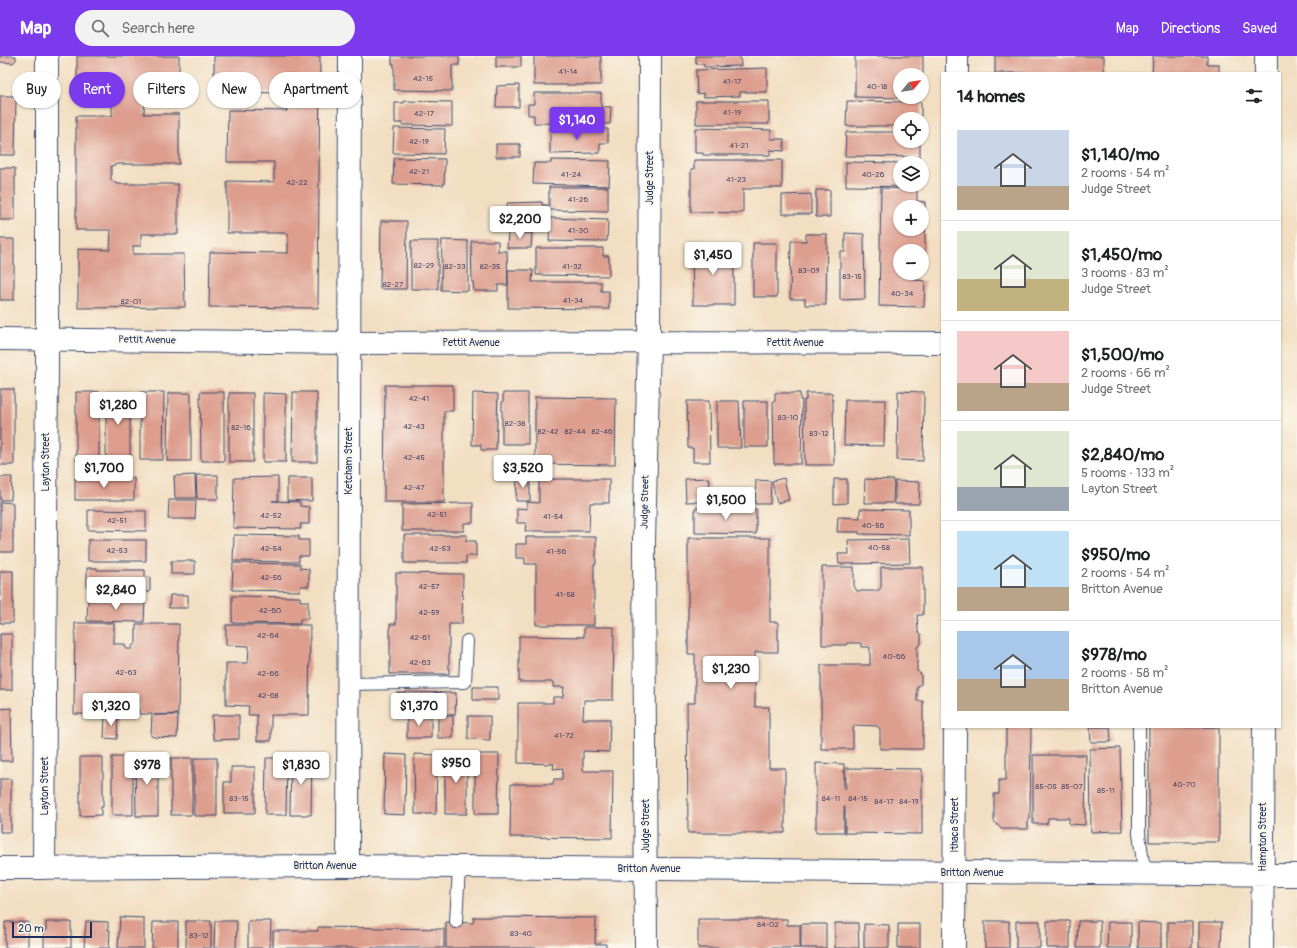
<!DOCTYPE html>
<meta charset="utf-8">
<style>
:root{--surface:#fff;--page:#f2f2f2;--text:#202124;--muted:#757577;--line:#e0e0e0;--accent:#7c3aed}
body{margin:0;font-family:Pangolin,sans-serif;background:var(--page);color:var(--text);height:100vh;display:flex;flex-direction:column;font-size:15px;white-space:nowrap}
*{box-sizing:border-box;margin:0}
p{font-size:13px;color:var(--muted)}
.icon{flex:none;width:22px;height:22px;fill:none;stroke:currentColor;stroke-width:2;stroke-linecap:round;stroke-linejoin:round}
.map{position:relative;flex:1;overflow:hidden}
.sheet{position:absolute;left:941px;top:16px;width:340px;height:656px;display:flex;flex-direction:column;background:var(--surface);border-radius:0px;box-shadow:0 1px 3px #0004}
.sheet>*{flex:none}
.top-card{position:absolute;left:12px;top:16px;width:380px;height:36px;display:flex;gap:8px}
.needle{width:26px;rotate:60deg}
.controls{position:absolute;left:893px;top:12px;display:grid;gap:8px}
.controls a{display:grid;place-items:center;width:36px;height:36px;border-radius:50%;background:var(--surface);box-shadow:0 1px 3px #0004;font-size:20px}
.scale{position:absolute;left:12px;bottom:10px;width:80px;box-sizing:border-box;padding-left:4px;border:2px solid #1b2f5e;border-top:0;font-size:11px;line-height:14px;white-space:nowrap;color:#1b2f5e;-webkit-text-stroke:3px #fbf7ec;paint-order:stroke}
.price{position:absolute;translate:-50% -34px;padding:0 9px;border-radius:4px;background:#fff;color:#222;font-size:13px;line-height:26px;filter:drop-shadow(0 1px 2px #0008)}
.price::after{content:'';position:absolute;left:50%;top:24px;width:12px;height:9px;margin-left:-6px;background:inherit;clip-path:polygon(0 0,100% 0,50% 100%)}
.price.selected{background:var(--accent);color:#fff}
ul{padding:0;list-style:none}
li{display:flex;align-items:center;gap:12px;height:100px;padding:0 16px}
li+li{border-top:1px solid var(--line)}
li span{display:grid;place-items:center;flex:none;width:112px;height:80px;border-radius:0px;color:#555}
li>.icon{margin-inline-start:auto}
span .icon{width:48px;height:48px;fill:#fffc;stroke-width:1}
li b{font-size:17px}
h2{display:flex;justify-content:space-between;align-items:center;height:48px;padding:0 16px;font-size:17px}
.tag{padding:0 14px;border-radius:18px;background:var(--surface);box-shadow:0 1px 3px #0004;font-size:14px;line-height:36px}
.tag.selected{background:var(--accent);color:#fff}
header{display:flex;align-items:center;gap:24px;box-sizing:border-box;height:56px;padding:0 20px;background:var(--accent);color:#fff}
header strong{font-size:19px}
nav{display:flex;gap:22px;margin-inline-start:auto;font-size:14px}
.search{width:280px;height:36px;background:var(--page);display:flex;align-items:center;gap:10px;box-sizing:border-box;padding:0 14px;border-radius:22px;color:var(--muted);font-size:15px}
.map>svg:first-child{display:block}
.building{fill:#dd9e8e;fill-rule:evenodd}
.lines{fill:none;stroke-linecap:round;stroke-linejoin:round}
.service-casing{stroke:#3b496d;stroke-width:14}
.minor-casing{stroke:#3b496d;stroke-width:24}
.service{stroke:#fff;stroke-width:12}
.minor{stroke:#fff;stroke-width:22}
.labels{text-anchor:middle;dominant-baseline:central;stroke-width:4;stroke-linejoin:round;paint-order:stroke}
.number-label{font-size:8px;fill:#4c4b6a}
.street-label{font-size:10px;fill:#1b2f5e;stroke:#fbf7ec}
</style>
<header>
<strong>Map</strong>
<div class="search"><svg class="icon" aria-label="search" viewBox="0 0 24 24"><circle cx="10" cy="10" r="6"/><path d="M15 15l6 6"/></svg>Search here</div>
<nav><a>Map</a><a>Directions</a><a>Saved</a></nav>
</header>
<div class="map">
<svg width="1297" height="892" viewBox="0 0 1297 892">
<rect width="100%" height="100%" fill="#fbf7ec"/>
<filter id="ink" filterUnits="userSpaceOnUse"><feTurbulence type="fractalNoise" baseFrequency=".025" numOctaves="2"/><feDisplacementMap in="SourceGraphic" scale="8" xChannelSelector="R" yChannelSelector="G"/><feConvolveMatrix kernelMatrix="1 2 1 2 8 2 1 2 1" color-interpolation-filters="sRGB"/></filter>
<filter id="wash" filterUnits="userSpaceOnUse"><feTurbulence type="fractalNoise" baseFrequency=".012" numOctaves="4" result="noise"/><feDisplacementMap in="SourceGraphic" scale="16" xChannelSelector="R" yChannelSelector="G"/><feGaussianBlur stdDeviation="0.9" result="paint"/><feColorMatrix in="noise" values="0 0 0 0 0 0 0 0 0 0 0 0 0 0 0 0 0 1.4 0 .05"/><feComposite in="paint" operator="in"/></filter>
<g filter="url(#wash)">
<rect width="100%" height="100%" fill="#f2dec1"/>
<g id="blocks">
<!-- building -->
<path class="building" d="M 0,0 L 16,0 L 16,4 L 13,7 L 0,6 Z
M 77,0 L 179,0 L 179,39 L 145,39 L 144,58 L 179,58 L 179,108 L 118,108 L 111,110 L 111,124 L 117,128 L 178,128 L 178,178 L 141,178 L 141,190 L 133,190 L 133,198 L 184,198 L 185,251 L 78,252 L 78,193 L 110,194 L 111,174 L 76,174 L 76,60 L 112,60 L 112,41 L 77,41 Z
M 214,0 L 320,0 L 318,252 L 209,251 L 210,196 L 288,197 L 288,177 L 227,177 L 227,125 L 274,126 L 274,106 L 227,106 L 228,54 L 287,55 L 287,37 L 214,36 Z
M 392,0 L 459,0 L 459,9 L 452,9 L 452,35 L 394,34 L 394,8 L 392,8 Z
M 496,0 L 521,0 L 521,11 L 496,11 Z
M 534,0 L 601,0 L 601,29 L 534,29 Z
M 696,0 L 740,0 L 741,10 L 704,11 L 704,8 L 696,8 Z
M 855,0 L 923,0 L 923,19 L 900,19 L 900,42 L 855,41 Z
M 995,0 L 1104,0 L 1104,17 L 995,17 Z
M 1153,0 L 1207,0 L 1207,8 L 1219,8 L 1219,17 L 1152,17 Z
M 767,12 L 767,36 L 740,36 L 740,40 L 704,41 L 704,37 L 697,38 L 696,14 Z
M 519,29 L 519,51 L 496,51 L 497,30 Z
M 534,37 L 601,37 L 601,51 L 611,51 L 610,68 L 534,67 L 534,59 L 528,59 L 528,48 L 534,48 Z
M 0,40 L 14,40 L 16,42 L 15,99 L 0,99 Z
M 404,45 L 452,46 L 452,70 L 402,69 L 402,67 L 395,67 L 395,47 L 404,47 Z
M 696,45 L 769,45 L 769,68 L 696,68 Z
M 847,45 L 921,46 L 921,63 L 900,63 L 900,70 L 846,70 Z
M 394,72 L 445,73 L 444,98 L 393,97 Z
M 550,72 L 608,73 L 608,87 L 600,87 L 600,97 L 550,98 Z
M 695,72 L 771,74 L 771,83 L 784,83 L 784,95 L 770,94 L 770,99 L 703,99 L 703,97 L 695,97 Z
M 846,76 L 900,76 L 900,85 L 920,85 L 920,101 L 845,100 Z
M 496,88 L 520,88 L 520,101 L 496,101 Z
M 394,102 L 445,103 L 444,129 L 393,128 Z
M 551,104 L 610,105 L 609,130 L 533,128 L 534,107 L 551,107 Z
M 694,104 L 782,104 L 782,132 L 753,132 L 752,133 L 743,133 L 743,157 L 691,156 L 691,113 L 694,113 Z
M 846,106 L 900,107 L 900,129 L 920,129 L 920,131 L 846,130 Z
M 0,112 L 15,112 L 15,164 L 0,164 Z
M 549,131 L 608,131 L 608,155 L 549,154 Z
M 881,132 L 917,133 L 917,145 L 925,146 L 925,198 L 922,198 L 922,195 L 900,195 L 900,217 L 915,217 L 915,224 L 925,225 L 924,251 L 879,250 ZM 900,151 L 922,151 L 922,173 L 900,173 Z
M 816,134 L 830,134 L 830,161 L 816,161 Z
M 811,138 L 811,158 L 782,158 L 782,139 Z
M 542,146 L 542,149 L 547,149 L 547,162 L 508,162 L 507,147 Z
M 550,162 L 608,164 L 607,185 L 599,185 L 599,186 L 549,185 Z
M 381,165 L 407,165 L 406,233 L 380,233 Z
M 508,177 L 532,177 L 531,192 L 507,192 Z
M 845,177 L 864,178 L 865,243 L 840,244 L 840,196 L 845,196 Z
M 806,178 L 827,178 L 826,249 L 805,249 L 805,243 L 790,243 L 791,185 L 806,185 Z
M 0,183 L 14,183 L 14,244 L 0,244 Z
M 442,184 L 468,185 L 468,235 L 441,234 Z
M 411,185 L 438,185 L 438,233 L 411,233 Z
M 471,185 L 498,185 L 498,195 L 507,195 L 508,229 L 498,229 L 498,235 L 474,235 L 473,226 L 472,226 Z
M 753,187 L 777,187 L 777,241 L 753,241 Z
M 692,191 L 734,191 L 734,249 L 693,249 Z
M 536,192 L 603,192 L 603,200 L 609,200 L 609,220 L 536,219 Z
M 508,214 L 533,214 L 532,226 L 601,226 L 601,235 L 609,235 L 609,253 L 508,252 Z
M 385,329 L 453,329 L 453,355 L 444,355 L 444,446 L 384,446 Z
M 0,333 L 14,333 L 14,409 L 0,409 Z
M 898,335 L 924,336 L 923,405 L 897,404 Z
M 76,336 L 99,336 L 99,405 L 76,405 Z
M 106,336 L 130,336 L 130,404 L 106,404 Z
M 140,336 L 164,336 L 163,404 L 140,404 Z
M 200,336 L 224,336 L 224,405 L 201,405 Z
M 293,336 L 317,336 L 317,406 L 292,406 Z
M 168,337 L 191,337 L 191,405 L 167,405 Z
M 229,337 L 253,337 L 253,406 L 229,406 Z
M 263,337 L 286,338 L 286,406 L 263,406 Z
M 473,337 L 498,338 L 496,394 L 481,394 L 481,389 L 472,389 Z
M 503,337 L 528,337 L 528,388 L 502,388 L 502,346 L 503,346 Z
M 775,337 L 800,337 L 800,344 L 802,344 L 801,408 L 774,408 L 773,345 L 775,345 Z
M 806,337 L 832,337 L 832,344 L 833,344 L 834,409 L 805,409 L 804,344 L 806,344 Z
M 535,341 L 616,342 L 615,409 L 535,408 Z
M 845,344 L 885,344 L 884,390 L 844,389 Z
M 687,345 L 709,345 L 710,406 L 693,406 L 693,392 L 688,392 Z
M 717,345 L 739,345 L 741,392 L 717,392 Z
M 744,345 L 768,345 L 768,391 L 744,391 Z
M 195,419 L 196,442 L 175,442 L 174,420 Z
M 196,419 L 218,419 L 218,443 L 197,443 Z
M 0,421 L 12,421 L 11,444 L 0,444 Z
M 278,421 L 278,445 L 272,445 L 300,446 L 300,450 L 309,451 L 309,468 L 300,468 L 301,473 L 233,472 L 234,422 Z
M 517,421 L 530,421 L 530,445 L 516,445 Z
M 75,422 L 134,422 L 134,444 L 75,444 Z
M 287,422 L 312,422 L 312,445 L 287,444 Z
M 709,422 L 710,445 L 686,446 L 685,423 Z
M 784,422 L 789,444 L 777,447 L 772,425 Z
M 539,423 L 609,423 L 609,447 L 590,447 L 589,475 L 525,475 L 526,467 L 517,467 L 517,452 L 527,453 L 527,446 L 539,447 Z
M 834,423 L 847,423 L 847,447 L 834,448 Z
M 865,423 L 894,424 L 893,447 L 864,447 Z
M 756,424 L 771,425 L 770,448 L 755,448 Z
M 895,425 L 920,426 L 919,448 L 895,448 Z
M 169,444 L 196,444 L 195,463 L 168,463 Z
M 0,446 L 13,447 L 13,496 L 0,496 Z
M 473,447 L 473,467 L 464,467 L 464,475 L 402,475 L 402,448 Z
M 695,452 L 756,453 L 756,478 L 695,477 Z
M 860,453 L 909,454 L 909,479 L 859,478 L 859,476 L 837,476 L 838,461 L 860,462 Z
M 88,454 L 146,455 L 146,475 L 88,474 Z
M 234,479 L 299,480 L 299,484 L 309,484 L 309,500 L 299,500 L 299,506 L 233,505 Z
M 404,479 L 467,479 L 466,485 L 476,485 L 476,500 L 466,500 L 466,507 L 404,507 Z
M 526,481 L 596,481 L 596,508 L 594,508 L 594,569 L 536,569 L 536,508 L 525,508 L 525,502 L 516,502 L 516,488 L 526,488 Z
M 688,482 L 770,482 L 770,566 L 778,566 L 778,596 L 755,596 L 755,651 L 769,651 L 769,712 L 785,712 L 785,777 L 688,777 L 687,647 L 695,647 L 695,598 L 688,598 Z
M 909,483 L 910,507 L 839,508 L 838,498 L 849,498 L 848,484 Z
M 88,484 L 146,484 L 146,505 L 88,505 Z
M 171,505 L 195,505 L 195,518 L 171,518 Z
M 233,507 L 300,508 L 300,512 L 309,513 L 309,530 L 300,530 L 300,535 L 232,534 Z
M 822,511 L 854,511 L 854,530 L 857,535 L 878,535 L 881,531 L 881,511 L 923,511 L 923,559 L 917,559 L 918,575 L 921,578 L 921,588 L 917,591 L 917,615 L 921,618 L 921,628 L 917,631 L 917,645 L 923,645 L 923,693 L 880,693 L 880,673 L 877,670 L 855,669 L 853,673 L 853,693 L 821,693 L 821,609 L 870,609 L 870,591 L 861,591 L 861,587 L 847,587 L 847,589 L 822,589 Z
M 87,512 L 97,512 L 97,514 L 145,514 L 145,521 L 150,521 L 150,536 L 97,536 L 97,531 L 87,531 Z
M 0,515 L 13,515 L 13,567 L 0,567 Z
M 396,517 L 463,518 L 462,568 L 449,568 L 449,618 L 390,618 L 390,568 L 396,568 Z
M 170,539 L 188,539 L 188,552 L 169,552 Z
M 232,540 L 300,541 L 300,545 L 308,545 L 308,563 L 300,563 L 300,568 L 232,567 Z
M 88,544 L 145,544 L 144,566 L 87,565 Z
M 75,567 L 114,567 L 114,588 L 125,588 L 126,593 L 132,593 L 132,590 L 136,587 L 136,568 L 179,568 L 178,658 L 154,659 L 178,659 L 177,682 L 153,681 L 153,680 L 151,680 L 152,658 L 139,658 L 139,639 L 115,639 L 115,658 L 74,658 Z
M 226,569 L 310,569 L 309,659 L 271,659 L 271,685 L 257,685 L 257,659 L 248,659 L 249,650 L 226,649 L 226,607 L 248,607 L 249,590 L 226,589 Z
M 584,571 L 614,571 L 613,644 L 584,644 L 583,663 L 610,663 L 609,696 L 583,695 L 583,715 L 613,715 L 612,782 L 510,781 L 511,728 L 553,728 L 554,723 L 562,723 L 563,712 L 553,713 L 554,708 L 518,707 L 518,647 L 553,647 L 553,641 L 563,641 L 564,631 L 553,631 L 553,626 L 519,626 L 519,580 L 584,581 Z
M 0,578 L 12,578 L 12,634 L 0,634 Z
M 473,631 L 498,631 L 498,644 L 473,644 Z
M 406,636 L 456,637 L 455,659 L 396,658 L 396,637 L 406,637 Z
M 11,652 L 12,705 L 0,705 L 0,653 Z
M 105,659 L 118,659 L 117,683 L 104,682 Z
M 212,659 L 239,659 L 239,683 L 214,684 L 214,681 L 213,681 Z
M 407,659 L 431,660 L 431,682 L 407,682 Z
M 438,660 L 453,660 L 453,682 L 438,682 Z
M 468,660 L 490,660 L 490,684 L 468,683 Z
M 1006,671 L 1031,671 L 1030,763 L 1028,763 L 1028,773 L 1001,773 L 994,765 L 994,738 L 999,738 L 999,724 L 1006,724 Z
M 1090,671 L 1110,671 L 1111,686 L 1091,686 Z
M 1149,671 L 1219,671 L 1219,786 L 1149,786 Z
M 1120,692 L 1122,775 L 1091,776 L 1090,693 Z
M 385,698 L 406,699 L 405,759 L 384,758 Z
M 414,698 L 437,699 L 436,758 L 415,758 Z
M 445,698 L 467,698 L 467,758 L 445,758 Z
M 475,698 L 499,698 L 498,758 L 475,758 Z
M 1033,699 L 1086,699 L 1085,769 L 1069,768 L 1069,762 L 1048,762 L 1047,768 L 1033,768 Z
M 80,701 L 103,701 L 103,751 L 101,751 L 101,759 L 80,760 Z
M 112,701 L 133,701 L 133,759 L 112,759 Z
M 135,701 L 158,701 L 158,760 L 136,760 Z
M 291,701 L 312,701 L 311,759 L 290,759 Z
M 171,702 L 192,702 L 192,759 L 171,759 Z
M 194,702 L 217,702 L 217,760 L 194,760 Z
M 266,702 L 287,702 L 286,759 L 265,759 Z
M 816,707 L 844,708 L 844,732 L 846,732 L 845,712 L 922,713 L 922,778 L 845,777 L 845,751 L 844,751 L 844,776 L 816,776 Z
M 231,711 L 255,711 L 255,757 L 224,757 L 224,726 L 231,726 Z
M 0,723 L 11,723 L 11,776 L 0,776 Z
M 120,861 L 144,862 L 144,892 L 118,892 Z
M 474,861 L 596,862 L 595,888 L 606,888 L 606,892 L 446,892 L 446,866 L 473,867 Z
M 698,863 L 787,863 L 787,869 L 800,869 L 800,892 L 698,892 Z
M 86,865 L 108,866 L 108,874 L 110,874 L 109,892 L 84,892 Z
M 186,865 L 211,865 L 211,892 L 186,892 Z
M 215,865 L 237,865 L 236,892 L 214,892 Z
M 248,865 L 271,865 L 270,892 L 248,892 Z
M 985,865 L 1009,865 L 1009,892 L 985,892 Z
M 1016,865 L 1040,865 L 1040,892 L 1016,892 Z
M 1047,865 L 1070,865 L 1070,892 L 1047,892 Z
M 1078,865 L 1100,865 L 1100,892 L 1077,892 Z
M 5,866 L 28,866 L 28,892 L 5,892 Z
M 46,866 L 71,866 L 71,892 L 44,892 L 44,874 L 46,874 Z
M 153,866 L 178,866 L 178,892 L 152,892 Z
M 1108,866 L 1131,866 L 1131,892 L 1107,892 Z
M 1138,866 L 1161,867 L 1161,892 L 1138,892 Z
M 1168,866 L 1192,866 L 1192,892 L 1168,892 Z
M 1199,866 L 1222,866 L 1221,892 L 1199,892 Z
M 835,867 L 858,867 L 859,892 L 835,892 Z
M 801,868 L 826,868 L 826,892 L 801,892 Z
M 864,868 L 889,869 L 889,892 L 864,892 Z
M 898,868 L 920,868 L 920,892 L 898,892 Z
M 318,871 L 444,873 L 444,892 L 273,892 L 273,875 L 318,875 Z"/>
</g>
</g>
<g filter="url(#ink)">
<use href="#blocks" fill-opacity="0" stroke="#3b496d" stroke-width="1"/>
<g class="lines">
<!-- service casing -->
<g class="service-casing">
<path id="service" d="M 348,628 L 465,626 L 467,585
M 1139,671 L 1139,778 L 1143,806 L 1149,818
M 456,866 L 459,812"/>
</g>
<!-- minor casing -->
<g class="minor-casing">
<path id="minor" d="M 957,17 L 957,0
M 1266,17 L 1266,0
M 0,283 L 349,287 L 649,286 L 942,287
M 348,810 L 350,0
M 0,812 L 348,810 L 1297,819
M 44,812 L 47,307 L 47,0
M 646,892 L 644,485 L 649,286 L 650,0
M 954,892 L 955,671
M 1262,892 L 1264,671"/>
</g>
<!-- service -->
<use href="#service" class="service"/>
<!-- minor -->
<use href="#minor" class="minor"/>
</g>
</g>
<g class="labels">
<!-- number labels -->
<g class="number-label">
<text x="568" y="15">41-14</text>
<text x="423" y="22">42-15</text>
<text x="732" y="25">41-17</text>
<text x="877" y="30">40-18</text>
<text x="732" y="56">41-19</text>
<text x="424" y="57">42-17</text>
<text x="419" y="85">42-19</text>
<text x="739" y="89">41-21</text>
<text x="419" y="115">42-21</text>
<text x="571" y="118">41-24</text>
<text x="873" y="118">40-26</text>
<text x="736" y="123">41-23</text>
<text x="297" y="126">42-22</text>
<text x="578" y="143">41-26</text>
<text x="578" y="174">41-30</text>
<text x="424" y="209">82-29</text>
<text x="455" y="210">82-33</text>
<text x="490" y="210">82-35</text>
<text x="572" y="210">41-32</text>
<text x="809" y="214">83-09</text>
<text x="852" y="220">83-15</text>
<text x="393" y="228">82-27</text>
<text x="902" y="237">40-34</text>
<text x="573" y="244">41-34</text>
<text x="131" y="245">82-01</text>
<text x="419" y="342">42-41</text>
<text x="788" y="361">83-10</text>
<text x="515" y="367">82-38</text>
<text x="414" y="370">42-43</text>
<text x="241" y="371">82-16</text>
<text x="548" y="375">82-42</text>
<text x="575" y="375">82-44</text>
<text x="602" y="375">82-46</text>
<text x="819" y="377">83-12</text>
<text x="414" y="401">42-45</text>
<text x="414" y="431">42-47</text>
<text x="437" y="458">42-51</text>
<text x="271" y="459">42-52</text>
<text x="553" y="460">41-54</text>
<text x="117" y="464">42-51</text>
<text x="873" y="469">40-56</text>
<text x="879" y="491">40-58</text>
<text x="271" y="492">42-54</text>
<text x="440" y="492">42-53</text>
<text x="117" y="494">42-53</text>
<text x="556" y="495">41-56</text>
<text x="271" y="521">42-56</text>
<text x="429" y="530">42-57</text>
<text x="565" y="538">41-58</text>
<text x="270" y="554">42-60</text>
<text x="429" y="556">42-59</text>
<text x="268" y="579">42-64</text>
<text x="420" y="581">42-61</text>
<text x="894" y="600">40-66</text>
<text x="420" y="606">42-63</text>
<text x="126" y="616">42-63</text>
<text x="268" y="617">42-66</text>
<text x="268" y="639">42-68</text>
<text x="564" y="679">41-72</text>
<text x="1184" y="728">40-70</text>
<text x="1046" y="730">85-05</text>
<text x="1072" y="730">85-07</text>
<text x="1106" y="734">85-11</text>
<text x="239" y="742">83-15</text>
<text x="831" y="742">84-11</text>
<text x="858" y="742">84-15</text>
<text x="884" y="745">84-17</text>
<text x="909" y="745">84-19</text>
<text x="768" y="868">84-02</text>
<text x="521" y="877">83-40</text>
<text x="199" y="879">83-12</text>
</g>
<!-- street labels -->
<g class="street-label">
<text transform="translate(650 122) rotate(-90)">Judge Street</text>
<text transform="translate(147 284) rotate(1)">Pettit Avenue</text>
<text x="471" y="287">Pettit Avenue</text>
<text x="795" y="287">Pettit Avenue</text>
<text transform="translate(349 405) rotate(-90)">Ketcham Street</text>
<text transform="translate(46 406) rotate(-90)">Layton Street</text>
<text transform="translate(645 446) rotate(-89)">Judge Street</text>
<text transform="translate(45 730) rotate(-90)">Layton Street</text>
<text transform="translate(955 769) rotate(-90)">Ithaca Street</text>
<text transform="translate(646 770) rotate(-90)">Judge Street</text>
<text transform="translate(1263 781) rotate(-90)">Hampton Street</text>
<text x="325" y="810">Britton Avenue</text>
<text x="649" y="813">Britton Avenue</text>
<text x="972" y="817">Britton Avenue</text>
</g>
</g>
</svg>
<div class="controls">
<a><svg class="needle" viewBox="-14 -14 28 28"><path d="M0-13l5 13h-10z" fill="#e53935"/><path d="M0 13l5-13h-10z" fill="#757577"/></svg></a>
<a><svg class="icon" aria-label="locate" viewBox="0 0 24 24"><circle cx="12" cy="12" r="6"/><path d="M12 2v4M12 18v4M2 12h4M18 12h4"/></svg></a>
<a><svg class="icon" aria-label="layers" viewBox="0 0 24 24"><path d="M12 4l9 5-9 5-9-5zM3 14l9 5 9-5"/></svg></a>
<a>+</a>
<a>−</a>
</div>
<div class="scale">20 m</div>
<b class="price selected" style="left:577px;top:85px">$1,140</b>
<b class="price" style="left:520px;top:184px">$2,200</b>
<b class="price" style="left:713px;top:220px">$1,450</b>
<b class="price" style="left:118px;top:370px">$1,280</b>
<b class="price" style="left:104px;top:433px">$1,700</b>
<b class="price" style="left:523px;top:433px">$3,520</b>
<b class="price" style="left:726px;top:465px">$1,500</b>
<b class="price" style="left:116px;top:555px">$2,840</b>
<b class="price" style="left:731px;top:634px">$1,230</b>
<b class="price" style="left:111px;top:671px">$1,320</b>
<b class="price" style="left:419px;top:671px">$1,370</b>
<b class="price" style="left:456px;top:728px">$950</b>
<b class="price" style="left:147px;top:730px">$978</b>
<b class="price" style="left:301px;top:730px">$1,830</b>
<div class="top-card">
<a class="tag">Buy</a>
<a class="tag selected">Rent</a>
<a class="tag">Filters</a>
<a class="tag">New</a>
<a class="tag">Apartment</a>
</div>
<section class="sheet">
<h2>14 homes<svg class="icon" aria-label="filters" viewBox="0 0 24 24"><path d="M4 7h16M4 17h16"/><circle cx="9" cy="7" r="2"/><circle cx="15" cy="17" r="2"/></svg></h2>
<ul>
<li><span style="background:linear-gradient(#c9d6e8 70%,#b9a48a 0)"><svg class="icon" aria-label="home" viewBox="0 0 24 24"><path d="M3 11l9-7 9 7M6 9v11h12V9"/></svg></span><div><b>$1,140/mo</b><p>2 rooms · 54 m²</p><p>Judge Street</p></div></li>
<li><span style="background:linear-gradient(#dfe7d0 60%,#c2b280 0)"><svg class="icon" aria-label="home" viewBox="0 0 24 24"><path d="M3 11l9-7 9 7M6 9v11h12V9"/></svg></span><div><b>$1,450/mo</b><p>3 rooms · 83 m²</p><p>Judge Street</p></div></li>
<li><span style="background:linear-gradient(#f6c9c9 65%,#b9a48a 0)"><svg class="icon" aria-label="home" viewBox="0 0 24 24"><path d="M3 11l9-7 9 7M6 9v11h12V9"/></svg></span><div><b>$1,500/mo</b><p>2 rooms · 66 m²</p><p>Judge Street</p></div></li>
<li><span style="background:linear-gradient(#dfe7d0 70%,#9aa5b1 0)"><svg class="icon" aria-label="home" viewBox="0 0 24 24"><path d="M3 11l9-7 9 7M6 9v11h12V9"/></svg></span><div><b>$2,840/mo</b><p>5 rooms · 133 m²</p><p>Layton Street</p></div></li>
<li><span style="background:linear-gradient(#bfe0f5 70%,#b9a48a 0)"><svg class="icon" aria-label="home" viewBox="0 0 24 24"><path d="M3 11l9-7 9 7M6 9v11h12V9"/></svg></span><div><b>$950/mo</b><p>2 rooms · 54 m²</p><p>Britton Avenue</p></div></li>
<li><span style="background:linear-gradient(#a9c7e8 60%,#b9a48a 0)"><svg class="icon" aria-label="home" viewBox="0 0 24 24"><path d="M3 11l9-7 9 7M6 9v11h12V9"/></svg></span><div><b>$978/mo</b><p>2 rooms · 58 m²</p><p>Britton Avenue</p></div></li>
</ul>
</section>
</div>
